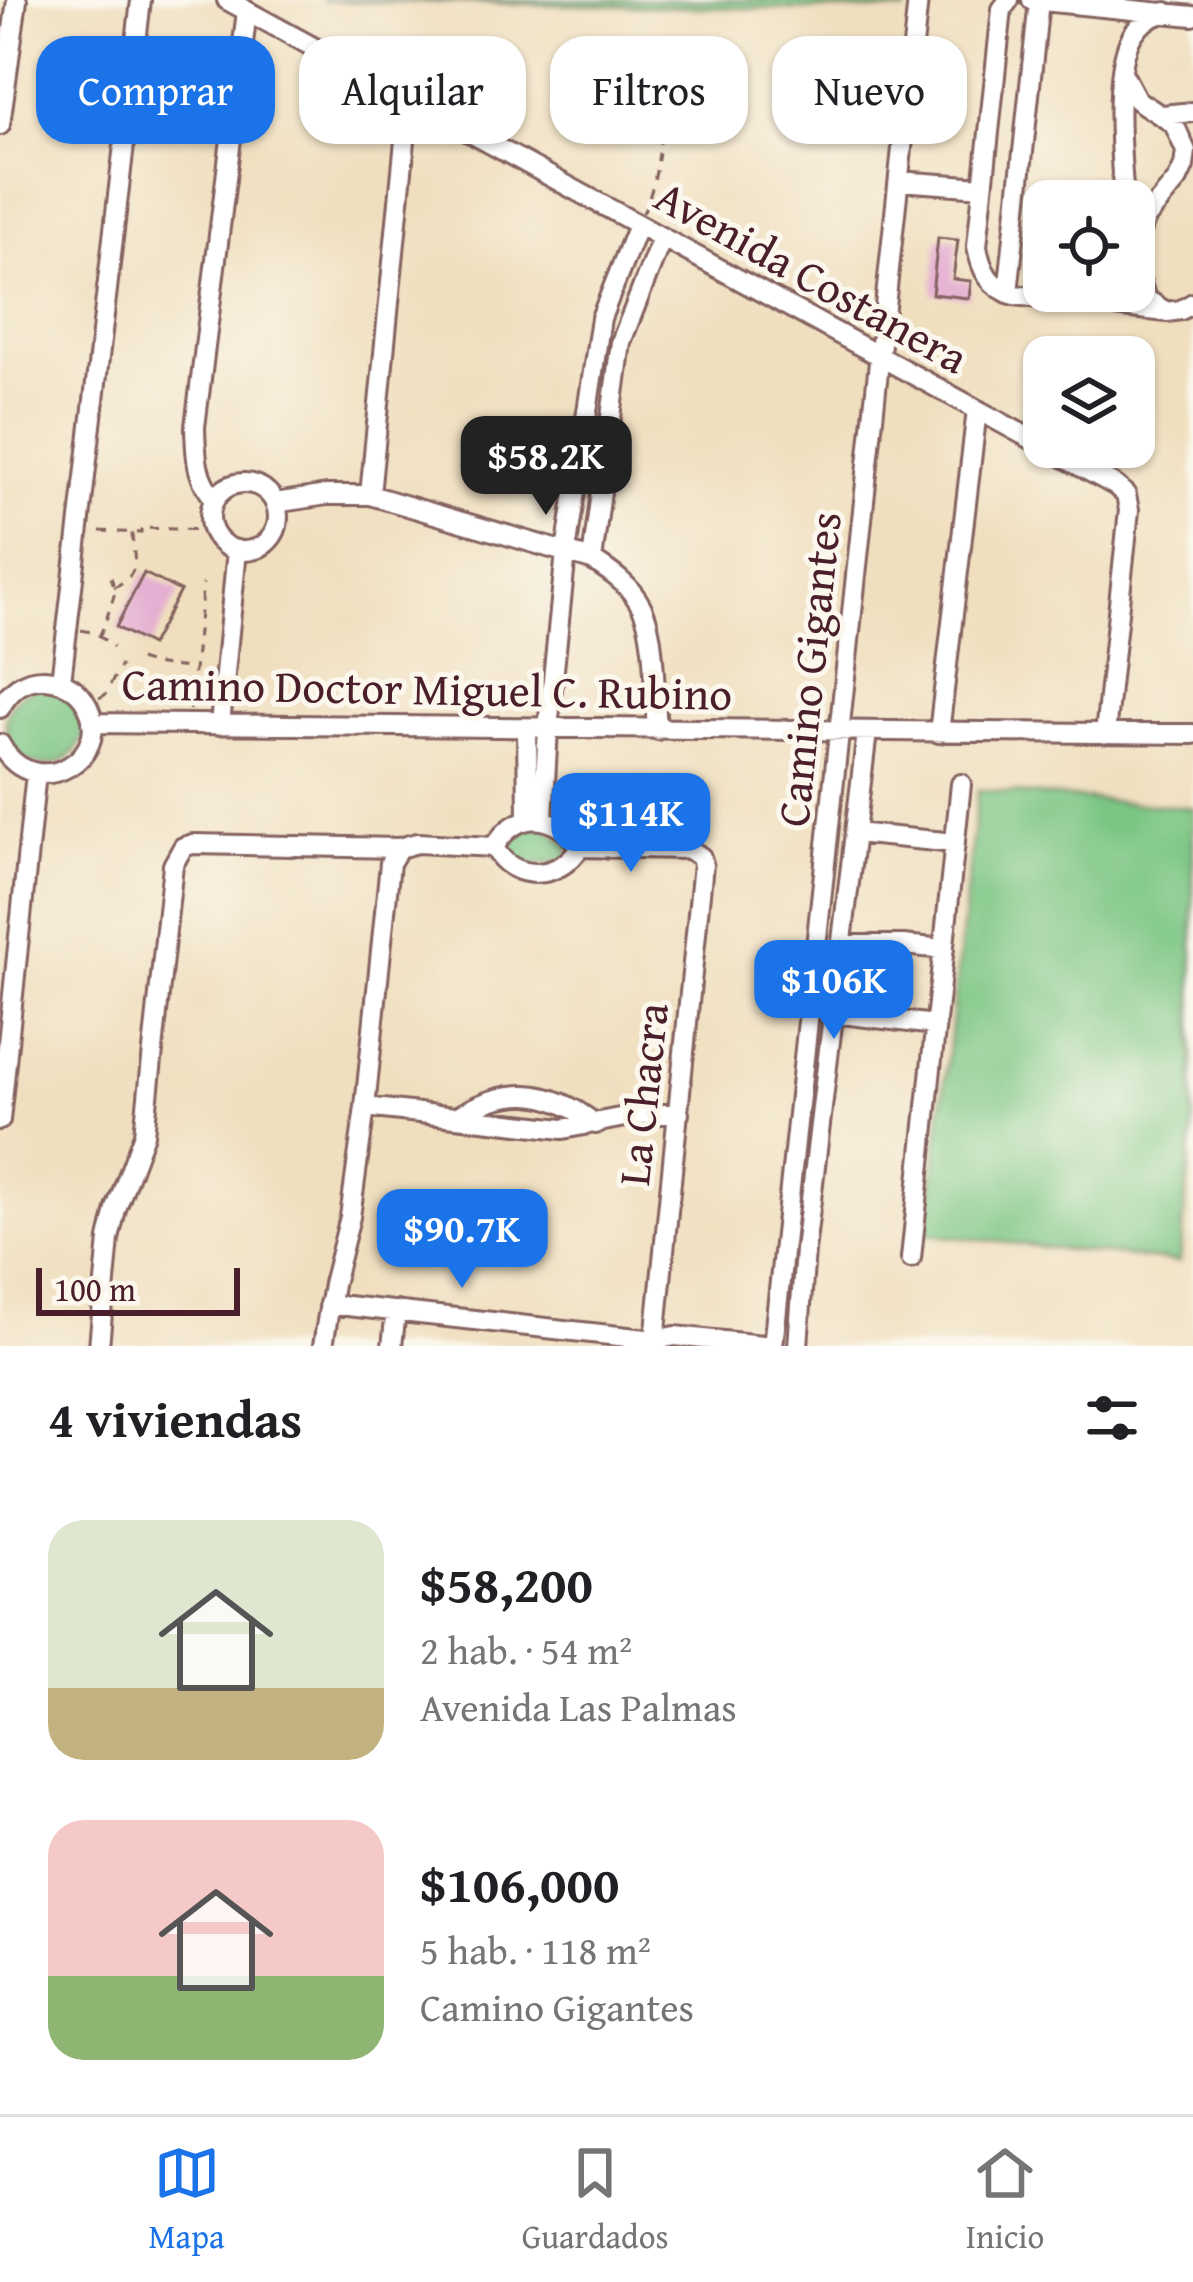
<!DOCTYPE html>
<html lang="es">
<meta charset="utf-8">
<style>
:root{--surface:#fff;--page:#f2f2f2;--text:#202124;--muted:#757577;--line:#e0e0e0;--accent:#1a73e8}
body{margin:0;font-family:"Gentium Book Plus",serif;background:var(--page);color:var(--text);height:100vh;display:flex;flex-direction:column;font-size:45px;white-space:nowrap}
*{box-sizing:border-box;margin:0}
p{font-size:39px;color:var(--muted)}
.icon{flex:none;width:66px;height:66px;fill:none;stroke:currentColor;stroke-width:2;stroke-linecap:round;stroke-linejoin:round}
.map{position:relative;height:1346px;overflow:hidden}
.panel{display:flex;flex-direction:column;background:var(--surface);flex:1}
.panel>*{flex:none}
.guide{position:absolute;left:36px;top:36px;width:1122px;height:108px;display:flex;gap:24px}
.fabs{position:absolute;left:1023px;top:180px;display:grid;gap:24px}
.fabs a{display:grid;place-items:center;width:132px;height:132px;border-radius:24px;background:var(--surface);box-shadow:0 3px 9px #0004;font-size:60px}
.scale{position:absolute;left:36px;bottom:30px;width:204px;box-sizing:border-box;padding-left:12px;border:6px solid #4a1f2b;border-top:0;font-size:33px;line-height:42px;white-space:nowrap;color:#4a1f2b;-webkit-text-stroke:9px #fbf7ec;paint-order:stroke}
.price{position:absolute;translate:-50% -102px;padding:0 27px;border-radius:24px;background:var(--accent);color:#fff;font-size:39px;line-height:78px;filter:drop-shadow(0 3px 6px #0008)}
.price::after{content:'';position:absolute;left:50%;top:72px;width:36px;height:27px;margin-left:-18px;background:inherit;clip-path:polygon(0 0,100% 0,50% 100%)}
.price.on{background:#222;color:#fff}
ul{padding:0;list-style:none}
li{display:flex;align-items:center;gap:36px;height:300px;padding:0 48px}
li span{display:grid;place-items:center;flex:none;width:336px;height:240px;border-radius:36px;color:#555}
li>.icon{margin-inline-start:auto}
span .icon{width:144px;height:144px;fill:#fffc;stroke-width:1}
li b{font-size:51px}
h2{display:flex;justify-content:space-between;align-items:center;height:144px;padding:0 48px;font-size:51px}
.tag{padding:0 42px;border-radius:36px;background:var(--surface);box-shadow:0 3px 9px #0004;font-size:42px;line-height:108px}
.tag.on{background:var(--accent);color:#fff}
.tabs{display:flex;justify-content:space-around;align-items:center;height:168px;border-top:3px solid var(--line);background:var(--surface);font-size:33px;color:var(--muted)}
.tabs a{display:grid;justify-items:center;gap:6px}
.tabs .on{color:var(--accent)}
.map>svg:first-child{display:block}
.green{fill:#7bc684;stroke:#627258;stroke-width:3}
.building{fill:#e5afd2}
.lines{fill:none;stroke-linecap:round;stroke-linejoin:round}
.minor-casing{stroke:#84625f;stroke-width:24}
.path{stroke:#84625f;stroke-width:3;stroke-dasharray:9 9;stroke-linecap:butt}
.minor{stroke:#fff;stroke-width:18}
.labels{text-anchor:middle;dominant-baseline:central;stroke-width:10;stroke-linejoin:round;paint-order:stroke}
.street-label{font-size:45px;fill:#4a1f2b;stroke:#fbf7ec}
</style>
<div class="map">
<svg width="1193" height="1346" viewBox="0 0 1193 1346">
<rect width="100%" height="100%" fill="#fbf7ec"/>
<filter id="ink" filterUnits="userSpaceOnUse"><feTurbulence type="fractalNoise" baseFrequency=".00833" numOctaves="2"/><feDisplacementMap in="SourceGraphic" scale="24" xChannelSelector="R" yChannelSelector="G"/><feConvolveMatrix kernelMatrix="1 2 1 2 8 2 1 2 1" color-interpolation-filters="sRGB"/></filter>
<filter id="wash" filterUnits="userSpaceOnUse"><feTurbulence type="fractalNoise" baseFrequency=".004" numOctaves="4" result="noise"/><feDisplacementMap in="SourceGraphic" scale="48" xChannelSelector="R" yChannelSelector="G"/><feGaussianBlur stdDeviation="2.7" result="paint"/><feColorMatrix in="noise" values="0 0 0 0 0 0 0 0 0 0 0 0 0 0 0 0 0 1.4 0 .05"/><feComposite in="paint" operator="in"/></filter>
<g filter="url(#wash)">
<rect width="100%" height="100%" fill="#f0dfbf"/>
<!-- green -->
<path class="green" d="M 321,0 L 906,0 L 905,11 Z
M6 726a39 39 0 1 1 78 0a39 39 0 1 1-78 0Z
M 978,790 L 1193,808 L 1193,1125 L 1180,1262 L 927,1234 Z
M 539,824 L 571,845 L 565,860 L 522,867 L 504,858 L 504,839 Z"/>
<g id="blocks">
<!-- building -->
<path class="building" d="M 938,238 L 958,240 L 953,279 L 971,281 L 969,298 L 932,294 Z
M 144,573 L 180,591 L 151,645 L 116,627 Z"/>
</g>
</g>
<g filter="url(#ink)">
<use href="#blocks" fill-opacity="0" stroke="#84625f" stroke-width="3"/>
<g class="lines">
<!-- minor casing -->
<g class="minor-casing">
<path id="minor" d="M 227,0 L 1044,446
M 1009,0 L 1002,9 L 977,246 C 981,271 990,287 1014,295 L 1167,312 L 1181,310 L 1193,303
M 1032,0 L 1193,16
M 1123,74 L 1137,100 L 1174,124 L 1186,151 L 1184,166 L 1178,179 L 1146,218 L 1134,245
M 1162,115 L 1193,112
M 0,125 L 17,0
M 899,181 L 983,187
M 1124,201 C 1121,162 1113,74 1130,40 C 1137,24 1151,17 1166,12
M 1134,262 L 1146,299 L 1165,311
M 1008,293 L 1039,1
M 1045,447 L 1116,486 L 1126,495 L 1129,510 L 1105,734
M210 517a34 34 0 1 1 68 0a34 34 0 1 1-68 0Z
M 370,495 L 409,100
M 215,499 C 195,477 196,455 195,427 L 247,11
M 275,503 L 327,495 L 370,495 L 592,560 C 611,572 630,585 641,606 C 656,632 654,697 657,730
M 592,560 L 621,342 L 662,238
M 61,681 L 141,0
M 0,708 C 9,691 24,678 44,679 C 60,680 74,685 84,700 C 120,755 35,808 0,744
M 92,723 L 1193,734
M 220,725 L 237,550
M 527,728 L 528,820
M 939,733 L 977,410
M 543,819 L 548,728 L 566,552 L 601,318 L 638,225
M 855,833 L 955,843
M 494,847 C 518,808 555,813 580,847
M 494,847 C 512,883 560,880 580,847
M 580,847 L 689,849 L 701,857 L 703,864 L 655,1340
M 841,945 L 903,945 L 944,949
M 833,1013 L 935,1025
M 365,1107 L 563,1129 L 640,1114 L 679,1114
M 456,1117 C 506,1087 548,1086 595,1124
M 0,1120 L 36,773
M 911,1258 L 961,784
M 329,1304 L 655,1340 L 675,1336 L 772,1346
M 99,1346 L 109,1239 L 116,1209 L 144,1134 L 173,865 L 183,847 L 193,844 L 399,848 L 417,843 L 494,847
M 323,1346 L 333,1284 L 350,1217 L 365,1107 L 390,863 L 399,848
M 392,1346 L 396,1311
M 773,1346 L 918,0
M 798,1346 L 805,1250 L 867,732"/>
</g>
<!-- path -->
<path class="path" d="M 643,213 C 662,169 658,143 665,98
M 100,531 L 141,533 L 141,528 L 212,530
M 114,587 C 143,574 133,558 132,533
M 81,630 L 96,633 L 113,647
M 99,636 C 102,633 113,600 114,595 C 115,589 113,583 111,577
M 139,660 C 157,667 173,665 192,669
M 99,698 L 105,695 L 121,665
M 190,710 L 203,583"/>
<!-- minor -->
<use href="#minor" class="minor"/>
</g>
</g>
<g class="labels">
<!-- street labels -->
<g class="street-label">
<text transform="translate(812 276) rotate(29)">Avenida Costanera</text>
<text transform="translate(808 669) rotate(-84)">Camino Gigantes</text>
<text transform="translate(427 688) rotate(1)">Camino Doctor Miguel C. Rubino</text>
<text transform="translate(642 1094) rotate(-84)">La Chacra</text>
</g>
</g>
</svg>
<div class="fabs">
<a><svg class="icon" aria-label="locate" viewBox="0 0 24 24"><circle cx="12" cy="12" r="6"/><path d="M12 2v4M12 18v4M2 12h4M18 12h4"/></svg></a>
<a><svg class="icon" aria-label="layers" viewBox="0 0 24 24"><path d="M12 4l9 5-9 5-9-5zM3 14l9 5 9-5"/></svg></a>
</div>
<div class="scale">100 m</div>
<b class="price on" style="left:546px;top:518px">$58.2K</b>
<b class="price" style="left:631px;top:875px">$114K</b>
<b class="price" style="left:834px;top:1042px">$106K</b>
<b class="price" style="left:462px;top:1291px">$90.7K</b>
<div class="guide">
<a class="tag on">Comprar</a>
<a class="tag">Alquilar</a>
<a class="tag">Filtros</a>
<a class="tag">Nuevo</a>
</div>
</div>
<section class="panel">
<h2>4 viviendas<svg class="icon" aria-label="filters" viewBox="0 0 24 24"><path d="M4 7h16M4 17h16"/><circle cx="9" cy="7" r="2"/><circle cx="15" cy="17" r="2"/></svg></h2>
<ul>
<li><span style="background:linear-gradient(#dfe7d0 70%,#c2b280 0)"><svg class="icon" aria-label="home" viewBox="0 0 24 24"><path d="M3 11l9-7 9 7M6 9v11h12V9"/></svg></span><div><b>$58,200</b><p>2 hab. · 54 m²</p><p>Avenida Las Palmas</p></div></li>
<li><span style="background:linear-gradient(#f6c9c9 65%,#8fb573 0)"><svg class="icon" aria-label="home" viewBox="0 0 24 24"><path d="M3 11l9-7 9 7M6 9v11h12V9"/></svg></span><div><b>$106,000</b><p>5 hab. · 118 m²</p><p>Camino Gigantes</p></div></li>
</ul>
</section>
<nav class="tabs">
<a class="on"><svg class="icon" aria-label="map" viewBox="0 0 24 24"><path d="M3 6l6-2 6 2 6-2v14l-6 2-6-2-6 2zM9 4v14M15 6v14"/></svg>Mapa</a>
<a><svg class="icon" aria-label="saved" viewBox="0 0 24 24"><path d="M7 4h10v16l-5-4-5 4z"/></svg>Guardados</a>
<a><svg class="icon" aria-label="home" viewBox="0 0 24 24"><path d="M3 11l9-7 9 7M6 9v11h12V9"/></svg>Inicio</a>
</nav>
